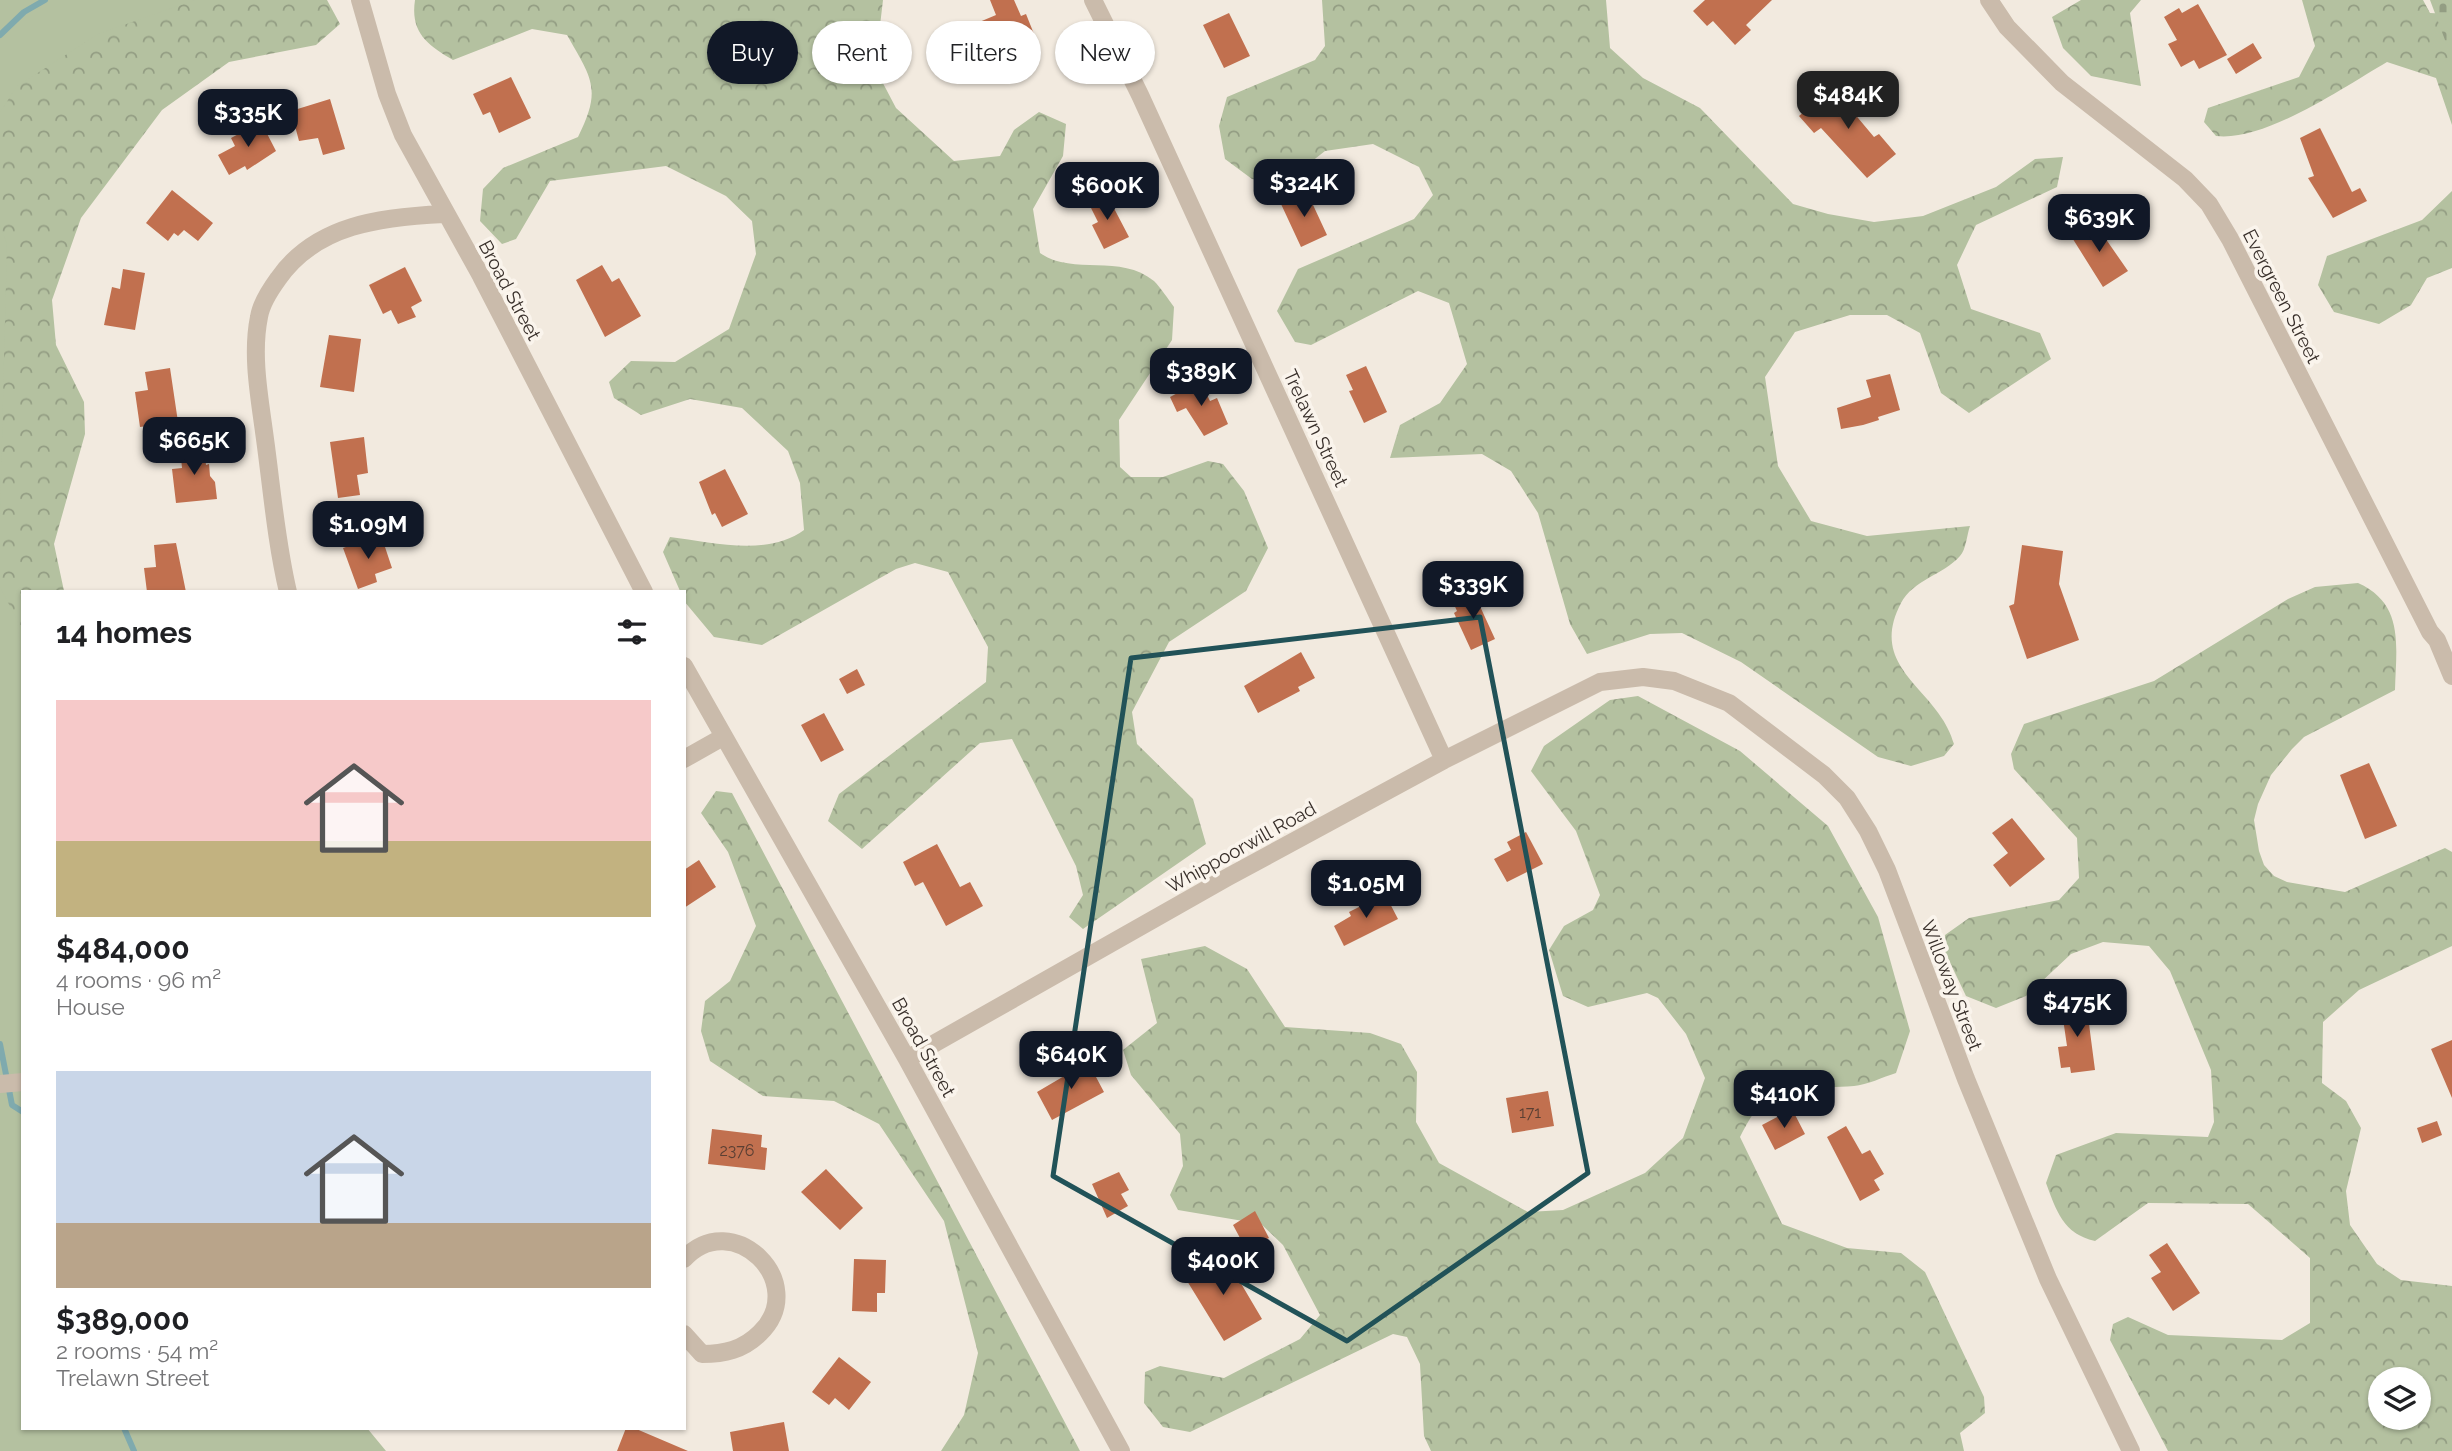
<!DOCTYPE html>
<meta charset="utf-8">
<style>
:root{--surface:#fff;--page:#f6f6f6;--text:#202124;--muted:#757577;--accent:#111827}
body{margin:0;font-family:Raleway,sans-serif;background:var(--page);color:var(--text);height:100vh;display:flex;flex-direction:column;font-size:26px;white-space:nowrap}
*{box-sizing:border-box;margin:0}
p{font-size:23px;color:var(--muted)}
.icon{flex:none;width:38px;height:38px;fill:none;stroke:currentColor;stroke-width:2;stroke-linecap:round;stroke-linejoin:round}
.map{position:relative;flex:1;overflow:hidden}
.details{position:absolute;left:21px;top:590px;width:665px;height:840px;display:flex;flex-direction:column;background:var(--surface);border-radius:0px;box-shadow:0 2px 5px #0004}
.details>*{flex:none}
.top-card{position:absolute;left:707px;top:21px;width:665px;height:63px;display:flex;gap:14px}
.tools{position:absolute;left:2368px;top:1367px;display:grid;gap:14px}
.tools a{display:grid;place-items:center;width:63px;height:63px;border-radius:50%;background:var(--surface);box-shadow:0 2px 5px #0004;font-size:35px}
.price{position:absolute;translate:-50% -60px;padding:0 16px;border-radius:14px;background:var(--accent);color:#fff;font-size:23px;line-height:46px;filter:drop-shadow(0 2px 4px #0008)}
.price::after{content:'';position:absolute;left:50%;top:42px;width:21px;height:16px;margin-left:-10px;background:inherit;clip-path:polygon(0 0,100% 0,50% 100%)}
.price.active{background:#222;color:#fff}
ul{padding:0;list-style:none}
li{display:grid;align-content:center;gap:14px;height:371px;padding:0 35px}
li span{display:grid;place-items:center;height:217px;border-radius:0px;color:#555}
li>.icon{margin-inline-start:auto}
span .icon{width:126px;height:126px;fill:#fffc;stroke-width:1}
li b{font-size:30px}
h2{display:flex;justify-content:space-between;align-items:center;height:84px;padding:0 35px;font-size:30px}
.tag{padding:0 24px;border-radius:32px;background:var(--surface);box-shadow:0 2px 5px #0004;font-size:24px;line-height:63px}
.tag.active{background:var(--accent);color:#fff}
.map>svg:first-child{display:block}
.forest{fill:url(#forest-crowns);fill-rule:evenodd}
.cemetery{fill:url(#cemetery-stones)}
.green{fill:#b4c1a0}
.lines{fill:none;stroke-linecap:round;stroke-linejoin:round}
.stream{stroke:#7faaae;stroke-width:6}
.building{fill:#c1704f}
.minor{stroke:#cabbab;stroke-width:18}
.marked{fill:none;stroke:#215258;stroke-width:5;stroke-linejoin:round}
.labels{text-anchor:middle;dominant-baseline:central;stroke-width:7;stroke-linejoin:round;paint-order:stroke}
.number-label{font-size:16px;fill:#5a3f33}
.street-label{font-size:19px;fill:#382f2a;stroke:#faf4ec}
</style>
<div class="map">
<svg width="2452" height="1451" viewBox="0 0 2452 1451">
<defs>
<pattern id="forest-crowns" width="20" height="18" patternUnits="userSpaceOnUse" patternTransform="scale(1.75)"><rect width="20" height="18" fill="#b4c1a0"/><path d="M2 6a3 3 0 1 1 6 0M12 15a3 3 0 1 1 6 0" fill="none" stroke="#939d83"/></pattern>
<pattern id="cemetery-stones" width="16" height="16" patternUnits="userSpaceOnUse" patternTransform="scale(1.75)"><rect width="16" height="16" fill="#b4c1a0"/><path d="M2 7V4a2 2 0 0 1 4 0v3zM10 15v-3a2 2 0 0 1 4 0v3z" fill="#939d83"/></pattern>
</defs>
<rect width="100%" height="100%" fill="#f2eadf"/>
<!-- forest -->
<path class="forest" d="M 0,0 L 327,0 L 340,24 L 316,45 L 229,62 L 162,110 L 81,218 L 52,300 L 56,345 L 84,402 L 85,434 L 54,544 L 64,591 L 23,592 L 23,1033 L 0,1035 Z
M 415,0 L 883,0 L 875,68 L 896,108 L 954,161 L 1000,156 L 1014,130 L 1039,112 L 1066,124 L 1063,156 L 1033,209 L 1040,253 C 1072,276 1120,253 1154,281 C 1161,288 1168,299 1174,307 L 1172,340 L 1119,420 L 1120,467 L 1131,477 L 1163,477 L 1208,461 L 1223,464 L 1244,491 L 1268,548 L 1246,591 L 1169,642 L 1132,712 L 1137,744 L 1193,799 L 1206,844 L 1083,929 L 1069,917 L 1083,895 L 1076,866 L 1012,739 L 980,743 L 862,849 L 828,821 L 839,794 L 986,682 L 988,647 L 948,572 L 915,563 L 896,569 L 762,645 L 714,637 L 684,601 L 684,592 L 680,591 L 663,552 L 670,537 C 712,542 767,557 804,530 L 800,483 L 788,451 L 742,408 L 690,399 L 641,415 L 614,398 L 609,382 L 631,361 L 675,362 L 729,329 L 756,254 L 752,221 L 726,196 L 666,166 L 550,181 L 516,239 L 502,244 L 480,221 L 483,189 L 503,168 L 578,137 C 602,89 592,79 567,35 L 532,29 L 453,60 C 428,45 410,33 415,0 Z
M 1322,0 L 1606,0 L 1610,48 L 1643,78 L 1700,108 L 1793,204 L 1828,214 L 1874,222 L 1923,216 L 1996,187 L 2035,159 L 2063,157 L 2057,187 L 1976,225 L 1957,265 L 1971,309 L 2040,333 L 2051,359 L 1969,413 L 1941,393 L 1920,333 L 1887,315 L 1850,315 L 1795,332 L 1765,377 L 1778,466 L 1811,521 L 1867,536 L 1970,526 C 1967,534 1966,550 1960,556 C 1943,575 1913,580 1901,603 C 1866,670 1939,688 1954,744 L 1944,756 L 1911,766 L 1878,757 L 1741,662 L 1682,633 L 1650,634 L 1587,654 L 1570,624 L 1538,513 L 1511,471 L 1482,454 L 1390,458 L 1400,425 L 1440,403 L 1467,364 L 1449,303 L 1418,291 L 1311,345 L 1295,342 L 1277,311 L 1298,269 L 1414,219 L 1433,195 L 1419,167 L 1373,144 L 1325,151 L 1283,184 L 1252,179 L 1225,159 L 1219,126 L 1227,97 L 1315,60 L 1325,46 Z
M 2081,0 L 2141,0 L 2130,13 L 2141,86 L 2091,76 L 2063,48 L 2052,17 Z
M 2302,0 L 2423,0 L 2430,13 L 2452,14 L 2452,125 L 2436,78 L 2387,62 C 2344,87 2265,142 2216,136 L 2204,122 L 2208,108 L 2299,77 L 2315,46 Z
M 2452,191 L 2452,268 L 2427,278 L 2411,305 L 2379,324 L 2334,312 L 2318,285 L 2327,256 L 2422,220 Z
M 2358,583 C 2405,604 2396,647 2395,690 L 2304,737 L 2292,749 L 2271,775 L 2258,804 L 2254,820 L 2259,851 L 2264,865 L 2274,876 L 2287,882 L 2345,892 L 2445,848 L 2452,852 L 2452,946 L 2359,990 L 2323,1022 L 2322,1083 L 2346,1101 L 2361,1128 L 2346,1191 L 2350,1225 L 2377,1264 L 2401,1280 L 2452,1286 L 2452,1451 L 2168,1451 L 2110,1340 L 2113,1324 L 2128,1317 L 2168,1335 L 2282,1340 L 2310,1323 L 2310,1258 L 2248,1204 L 2148,1203 L 2095,1241 C 2063,1234 2056,1210 2046,1183 L 2056,1155 L 2116,1133 L 2208,1137 L 2214,1122 L 2211,1070 L 2170,971 L 2149,946 L 2103,942 L 2071,954 L 2026,996 L 1996,1008 L 1966,996 L 1945,952 L 1945,935 L 1969,918 L 2059,900 L 2079,878 L 2077,838 L 2014,769 L 2011,754 L 2024,724 L 2154,681 L 2288,599 L 2315,587 ZM 2380,1379 L 2418,1379 L 2418,1418 L 2380,1418 Z
M 1638,696 L 1740,751 L 1828,826 L 1878,917 L 1910,1031 L 1896,1073 C 1883,1077 1867,1085 1854,1086 C 1789,1092 1775,1068 1740,1137 L 1782,1224 L 1847,1248 L 1901,1253 L 1925,1272 L 1984,1397 L 1985,1413 L 1960,1433 L 1964,1451 L 1431,1451 L 1424,1436 L 1420,1364 L 1407,1337 L 1393,1334 L 1190,1432 L 1163,1427 L 1144,1403 L 1145,1372 L 1160,1366 L 1224,1378 L 1300,1339 L 1320,1315 L 1283,1245 L 1261,1224 L 1178,1210 L 1170,1195 L 1183,1166 L 1180,1134 L 1131,1075 L 1123,1050 L 1157,1023 L 1141,959 L 1205,946 L 1247,969 L 1285,1027 L 1370,1033 L 1401,1044 L 1417,1072 L 1416,1122 L 1439,1163 L 1528,1212 L 1563,1210 L 1645,1173 L 1683,1138 L 1705,1078 L 1686,1034 L 1658,998 L 1647,993 L 1588,1007 L 1563,996 L 1549,950 L 1564,926 L 1593,910 L 1600,895 L 1576,831 L 1531,771 L 1544,746 L 1610,700 Z
M 716,791 L 732,793 L 1080,1451 L 941,1451 L 964,1415 L 978,1353 L 944,1221 L 879,1124 L 834,1101 L 763,1096 L 710,1061 L 701,1031 L 705,1001 L 730,981 L 756,926 L 728,852 L 701,813 Z"/>
<!-- cemetery -->
<path class="cemetery" d="M 2430,0 L 2452,0 L 2452,55 L 2451,56 Z"/>
<!-- green -->
<path class="green" d="M 0,0 L 195,0 L 98,34 L 16,87 L 0,113 Z
M 0,225 L 7,244 L 0,516 Z
M 0,587 L 17,620 L 23,672 L 23,1428 L 367,1428 L 386,1451 L 0,1451 Z"/>
<g class="lines">
<!-- stream -->
<path class="stream" d="M 0,35 L 24,12 L 45,0
M 0,1044 L 12,1105 L 23,1112
M 124,1428 L 134,1451"/>
</g>
<!-- building -->
<path class="building" d="M 990,0 L 1014,0 L 1021,16 L 1026,14 L 1036,39 L 1024,44 L 1026,50 L 1012,57 L 1000,39 L 987,44 L 977,23 L 996,15 Z
M 1705,0 L 1772,0 L 1746,25 L 1751,30 L 1735,45 L 1713,21 L 1707,26 L 1693,11 Z
M 2198,4 L 2227,55 L 2199,69 L 2194,60 L 2181,67 L 2168,44 L 2177,40 L 2164,17 L 2179,8 L 2182,13 Z
M 1229,13 L 1250,56 L 1224,68 L 1203,25 Z
M 2253,43 L 2262,58 L 2236,74 L 2227,59 Z
M 511,77 L 531,118 L 499,133 L 490,112 L 483,115 L 473,94 Z
M 1839,82 L 1855,100 L 1848,106 L 1874,137 L 1879,134 L 1896,154 L 1867,178 L 1821,128 L 1814,133 L 1799,116 Z
M 330,99 L 345,149 L 323,155 L 318,138 L 299,141 L 291,111 Z
M 261,122 L 276,151 L 247,170 L 245,166 L 229,175 L 218,155 L 235,146 L 231,138 Z
M 2320,128 L 2352,192 L 2360,188 L 2367,201 L 2333,218 L 2308,178 L 2314,176 L 2300,138 Z
M 172,190 L 213,223 L 198,241 L 184,230 L 178,236 L 174,233 L 168,241 L 146,223 Z
M 1307,192 L 1327,235 L 1301,247 L 1281,204 Z
M 1106,193 L 1129,237 L 1104,249 L 1092,225 L 1098,222 L 1088,202 Z
M 2094,222 L 2128,271 L 2103,287 L 2071,236 Z
M 602,265 L 612,282 L 619,278 L 641,316 L 605,337 L 576,280 Z
M 405,267 L 422,301 L 411,307 L 416,317 L 398,324 L 391,310 L 383,314 L 369,285 Z
M 123,269 L 145,273 L 135,330 L 104,325 L 112,287 L 120,289 Z
M 329,335 L 361,339 L 354,392 L 320,387 Z
M 1366,366 L 1387,412 L 1364,423 L 1349,391 L 1353,390 L 1346,375 Z
M 170,368 L 178,422 L 140,427 L 135,392 L 148,390 L 145,372 Z
M 1890,374 L 1900,410 L 1878,417 L 1879,420 L 1863,425 L 1841,429 L 1837,408 L 1871,397 L 1866,380 Z
M 1200,381 L 1210,401 L 1217,398 L 1228,424 L 1204,436 L 1186,408 L 1177,412 L 1170,397 Z
M 364,437 L 368,473 L 357,475 L 360,495 L 338,498 L 330,442 Z
M 204,446 L 206,465 L 209,464 L 210,476 L 215,482 L 217,499 L 176,503 L 172,469 L 182,468 L 180,448 Z
M 725,469 L 748,514 L 722,527 L 715,513 L 712,515 L 699,482 Z
M 381,535 L 392,568 L 375,574 L 377,582 L 358,589 L 343,548 Z
M 176,543 L 186,592 L 147,592 L 144,568 L 156,567 L 154,545 Z
M 2022,545 L 2063,551 L 2059,584 L 2079,640 L 2027,659 L 2009,606 L 2014,604 Z
M 1473,591 L 1495,639 L 1471,650 L 1454,613 L 1457,611 L 1452,600 Z
M 1301,652 L 1315,678 L 1298,687 L 1300,691 L 1258,713 L 1244,686 Z
M 857,669 L 865,685 L 847,694 L 839,679 Z
M 824,713 L 844,750 L 821,762 L 801,725 Z
M 2369,763 L 2397,826 L 2365,839 L 2340,775 Z
M 2012,818 L 2045,859 L 2010,887 L 1993,865 L 2008,853 L 1992,833 Z
M 1526,832 L 1543,864 L 1507,882 L 1494,859 L 1511,850 L 1507,842 Z
M 937,844 L 960,887 L 970,882 L 983,906 L 946,926 L 923,882 L 915,886 L 903,862 Z
M 699,860 L 716,887 L 684,908 L 684,870 Z
M 1385,894 L 1398,919 L 1344,946 L 1334,926 L 1351,916 L 1349,912 Z
M 2086,1001 L 2095,1070 L 2071,1073 L 2070,1067 L 2061,1068 L 2058,1047 L 2067,1046 L 2061,1005 Z
M 2452,1040 L 2452,1098 L 2431,1049 Z
M 1088,1062 L 1104,1092 L 1052,1120 L 1037,1092 Z
M 1548,1091 L 1554,1126 L 1512,1133 L 1506,1098 Z
M 1792,1109 L 1805,1134 L 1775,1150 L 1762,1125 Z
M 2437,1121 L 2442,1135 L 2422,1143 L 2417,1128 Z
M 1846,1126 L 1862,1154 L 1870,1150 L 1884,1174 L 1874,1180 L 1880,1190 L 1860,1201 L 1827,1137 Z
M 712,1129 L 762,1135 L 761,1147 L 767,1148 L 765,1170 L 708,1164 Z
M 826,1169 L 863,1208 L 840,1230 L 801,1192 Z
M 1119,1172 L 1129,1190 L 1121,1194 L 1128,1206 L 1107,1218 L 1092,1184 Z
M 1255,1211 L 1269,1238 L 1246,1249 L 1233,1225 Z
M 2167,1243 L 2200,1293 L 2173,1311 L 2151,1278 L 2161,1272 L 2149,1255 Z
M 1223,1253 L 1262,1319 L 1224,1341 L 1184,1276 Z
M 854,1259 L 886,1260 L 885,1293 L 877,1293 L 877,1312 L 852,1311 Z
M 839,1357 L 871,1382 L 849,1410 L 835,1398 L 829,1405 L 812,1392 Z
M 784,1422 L 789,1451 L 733,1451 L 730,1432 Z
M 626,1428 L 634,1428 L 688,1451 L 617,1451 Z"/>
<g class="lines">
<!-- minor -->
<path class="minor" d="M 360,0 L 387,94 L 403,135 L 481,276 L 644,592
M 1093,0 L 1140,95 L 1444,760
M 1989,0 L 2007,27 L 2062,83 L 2185,179 L 2209,204 L 2230,239 L 2430,632 L 2437,640 L 2452,676
M 288,592 C 276,541 272,490 265,439 C 260,400 251,356 259,317 C 261,304 270,290 278,279 C 316,224 382,217 444,214
M 684,666 L 907,1059 L 1121,1451
M 684,759 L 723,737
M 907,1059 L 1228,877 L 1444,760 L 1600,682 L 1643,677 L 1674,681 L 1729,703 L 1824,775 L 1847,798 L 1868,831 L 1887,870 L 1966,1079 L 2048,1279 L 2131,1451
M 0,1084 L 23,1082
M 684,1259 C 732,1206 811,1283 760,1333 C 743,1350 724,1354 702,1354 L 684,1334"/>
</g>
<!-- marked area -->
<path class="marked" d="M 1480,617 L 1588,1173 L 1347,1341 L 1053,1176 L 1131,658 Z"/>
<g class="labels">
<!-- number labels -->
<g class="number-label">
<text x="1530" y="1112">171</text>
<text x="737" y="1150">2376</text>
</g>
<!-- street labels -->
<g class="street-label">
<text transform="translate(510 290) rotate(62)">Broad Street</text>
<text transform="translate(2282 296) rotate(63)">Evergreen Street</text>
<text transform="translate(1316 428) rotate(65)">Trelawn Street</text>
<text transform="translate(1241 847) rotate(-29)">Whippoorwill Road</text>
<text transform="translate(1952 985) rotate(69)">Willoway Street</text>
<text transform="translate(924 1047) rotate(61)">Broad Street</text>
</g>
</g>
</svg>
<div class="tools">
<a><svg class="icon" aria-label="layers" viewBox="0 0 24 24"><path d="M12 4l9 5-9 5-9-5zM3 14l9 5 9-5"/></svg></a>
</div>
<b class="price active" style="left:1848px;top:131px">$484K</b>
<b class="price" style="left:248px;top:149px">$335K</b>
<b class="price" style="left:1304px;top:219px">$324K</b>
<b class="price" style="left:1107px;top:222px">$600K</b>
<b class="price" style="left:2099px;top:254px">$639K</b>
<b class="price" style="left:1201px;top:408px">$389K</b>
<b class="price" style="left:194px;top:477px">$665K</b>
<b class="price" style="left:368px;top:561px">$1.09M</b>
<b class="price" style="left:1473px;top:621px">$339K</b>
<b class="price" style="left:1366px;top:920px">$1.05M</b>
<b class="price" style="left:2077px;top:1039px">$475K</b>
<b class="price" style="left:1071px;top:1091px">$640K</b>
<b class="price" style="left:1784px;top:1130px">$410K</b>
<b class="price" style="left:1223px;top:1297px">$400K</b>
<div class="top-card">
<a class="tag active">Buy</a>
<a class="tag">Rent</a>
<a class="tag">Filters</a>
<a class="tag">New</a>
</div>
<section class="details">
<h2>14 homes<svg class="icon" aria-label="filters" viewBox="0 0 24 24"><path d="M4 7h16M4 17h16"/><circle cx="9" cy="7" r="2"/><circle cx="15" cy="17" r="2"/></svg></h2>
<ul>
<li><span style="background:linear-gradient(#f6c9c9 65%,#c2b280 0)"><svg class="icon" aria-label="home" viewBox="0 0 24 24"><path d="M3 11l9-7 9 7M6 9v11h12V9"/></svg></span><div><b>$484,000</b><p>4 rooms · 96 m²</p><p>House</p></div></li>
<li><span style="background:linear-gradient(#c9d6e8 70%,#b9a48a 0)"><svg class="icon" aria-label="home" viewBox="0 0 24 24"><path d="M3 11l9-7 9 7M6 9v11h12V9"/></svg></span><div><b>$389,000</b><p>2 rooms · 54 m²</p><p>Trelawn Street</p></div></li>
</ul>
</section>
</div>
